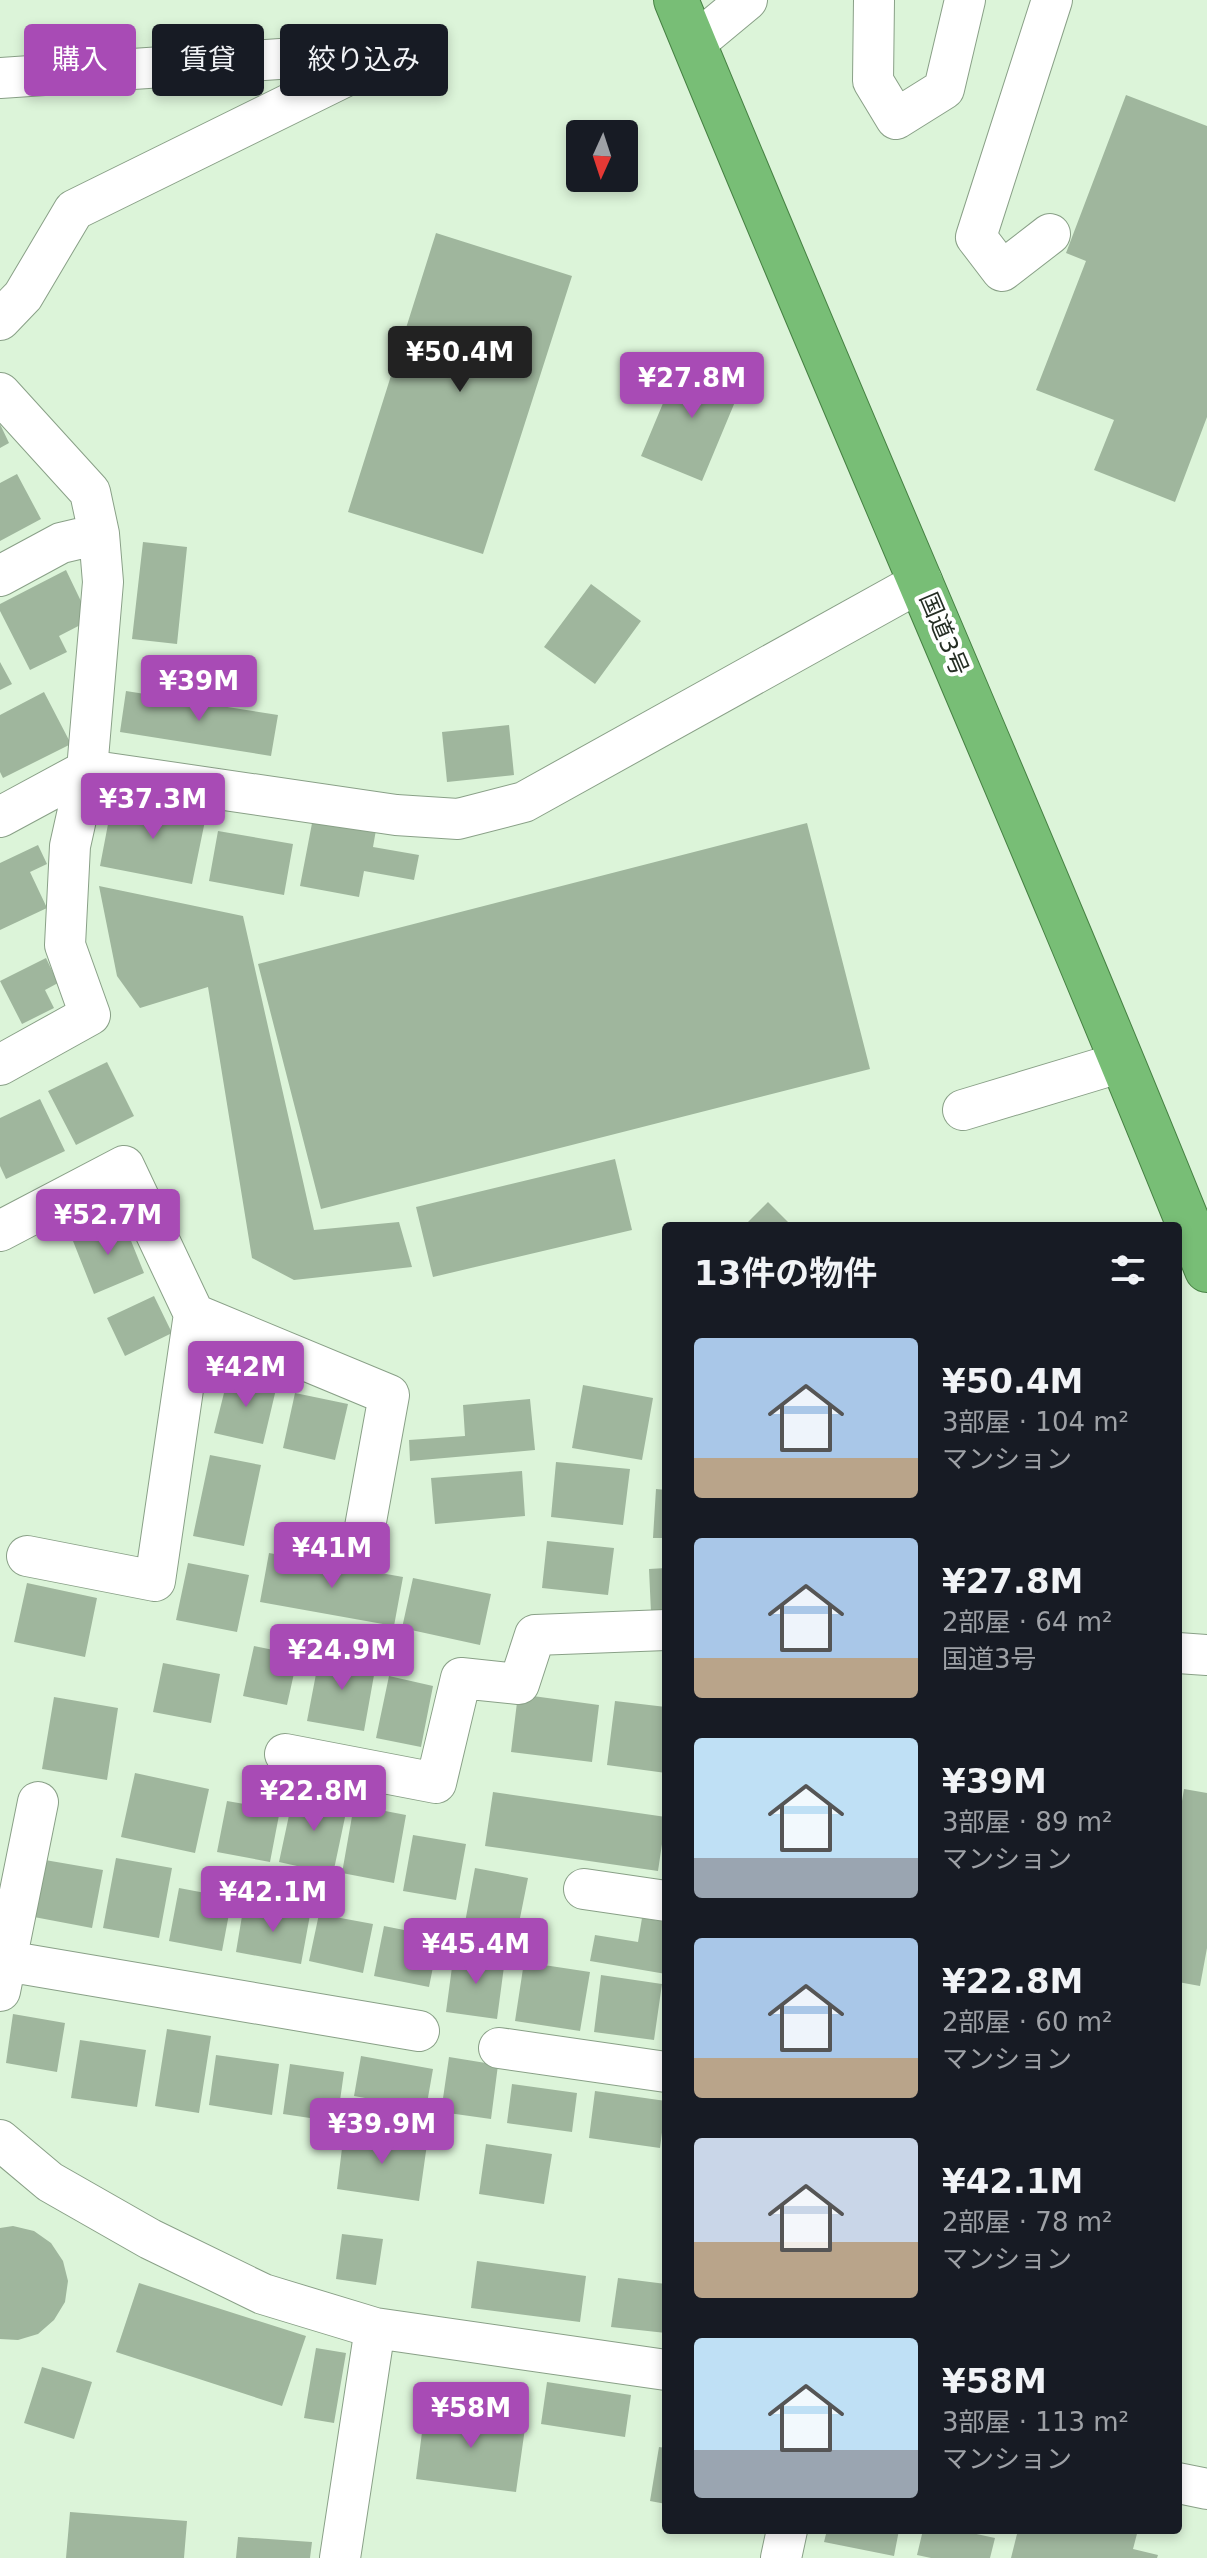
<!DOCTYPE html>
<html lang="ja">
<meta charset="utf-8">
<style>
:root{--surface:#171b24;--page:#242831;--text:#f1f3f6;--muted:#9ea1a6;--accent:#a84bb5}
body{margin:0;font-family:"DejaVu Sans","Noto Sans JP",sans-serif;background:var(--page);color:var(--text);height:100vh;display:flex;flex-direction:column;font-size:30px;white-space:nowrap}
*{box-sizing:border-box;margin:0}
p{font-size:26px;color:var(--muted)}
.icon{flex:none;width:44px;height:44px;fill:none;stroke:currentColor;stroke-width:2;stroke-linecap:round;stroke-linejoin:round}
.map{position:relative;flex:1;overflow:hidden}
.drawer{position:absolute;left:662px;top:1222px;width:520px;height:1312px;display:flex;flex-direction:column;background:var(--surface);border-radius:8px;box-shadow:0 4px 12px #0003}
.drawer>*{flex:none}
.top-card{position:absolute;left:24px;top:24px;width:518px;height:72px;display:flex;gap:16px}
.needle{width:52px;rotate:183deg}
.buttons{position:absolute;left:566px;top:120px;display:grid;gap:16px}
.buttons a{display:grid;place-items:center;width:72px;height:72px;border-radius:8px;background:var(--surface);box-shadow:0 4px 12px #0003;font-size:40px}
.price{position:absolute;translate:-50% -68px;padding:0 18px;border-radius:8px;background:var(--accent);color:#fff;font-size:26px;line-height:52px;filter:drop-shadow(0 2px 4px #0008)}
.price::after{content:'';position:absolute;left:50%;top:48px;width:24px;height:18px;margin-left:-12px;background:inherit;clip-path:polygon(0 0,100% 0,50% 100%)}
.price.current{background:#222;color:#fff}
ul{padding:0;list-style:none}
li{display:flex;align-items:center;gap:24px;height:200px;padding:0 32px}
li span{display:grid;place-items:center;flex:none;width:224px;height:160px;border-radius:8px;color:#555}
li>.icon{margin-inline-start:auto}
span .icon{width:96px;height:96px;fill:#fffc;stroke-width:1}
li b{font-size:34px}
h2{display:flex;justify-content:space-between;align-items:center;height:96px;padding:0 32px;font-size:34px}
.chip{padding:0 28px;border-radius:8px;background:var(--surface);box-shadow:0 4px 12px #0003;font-size:28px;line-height:72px}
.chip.current{background:var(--accent);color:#fff}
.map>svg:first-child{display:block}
.building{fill:#9fb69d}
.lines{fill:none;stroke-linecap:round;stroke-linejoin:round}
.minor-casing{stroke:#89a087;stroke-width:42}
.trunk-casing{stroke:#468143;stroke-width:46}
.minor{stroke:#fff;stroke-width:40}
.trunk{stroke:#78be76;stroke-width:44}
.labels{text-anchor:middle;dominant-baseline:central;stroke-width:8;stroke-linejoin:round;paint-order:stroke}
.street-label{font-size:24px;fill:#252e24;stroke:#fff}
</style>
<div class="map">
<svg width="1207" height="2558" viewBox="0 0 1207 2558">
<rect width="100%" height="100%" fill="#dcf4d9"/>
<!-- building -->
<path class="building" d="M 1126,95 L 1207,126 L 1207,417 L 1175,502 L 1094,470 L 1114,420 L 1036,390 L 1086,261 L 1066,253 Z
M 436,233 L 572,276 L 483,554 L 348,512 Z
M 681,360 L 742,385 L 702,481 L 641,456 Z
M 0,424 L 9,443 L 0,448 Z
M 17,474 L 41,519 L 0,541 L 0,483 Z
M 143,542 L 187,547 L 177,644 L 132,639 Z
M 66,570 L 90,620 L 59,636 L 67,652 L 30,670 L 0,611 L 0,604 Z
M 591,584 L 641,621 L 595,684 L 544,647 Z
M 0,662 L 12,684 L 0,690 Z
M 126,691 L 278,715 L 271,756 L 120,732 Z
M 44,692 L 71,744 L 3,778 L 0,772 L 0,715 Z
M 509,725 L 514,775 L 447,782 L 442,732 Z
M 113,798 L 206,816 L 192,884 L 100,866 Z
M 313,818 L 376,830 L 373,847 L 419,855 L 414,880 L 364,871 L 359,897 L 300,886 Z
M 807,823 L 870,1069 L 321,1209 L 258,964 Z
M 218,831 L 293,844 L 284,895 L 209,881 Z
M 38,845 L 47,864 L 30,872 L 47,908 L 0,930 L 0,863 Z
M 99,886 L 243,916 L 314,1230 L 399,1222 L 412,1267 L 294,1280 L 252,1258 L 208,987 L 140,1008 L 117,976 Z
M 46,958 L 58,983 L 45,990 L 54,1008 L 22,1024 L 0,981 Z
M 107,1062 L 134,1116 L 76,1145 L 48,1091 Z
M 40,1099 L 65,1151 L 6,1179 L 0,1166 L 0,1118 Z
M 615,1159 L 632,1230 L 433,1277 L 416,1207 Z
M 768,1202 L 792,1226 L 744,1226 Z
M 123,1221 L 144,1273 L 94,1294 L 73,1241 Z
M 154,1296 L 172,1333 L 125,1356 L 107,1318 Z
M 229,1373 L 277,1385 L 263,1444 L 214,1433 Z
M 583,1385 L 653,1398 L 642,1460 L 572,1448 Z
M 295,1393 L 348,1404 L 335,1460 L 283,1448 Z
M 530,1399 L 535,1450 L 410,1461 L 409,1440 L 465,1436 L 463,1405 Z
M 210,1455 L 261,1465 L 244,1546 L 193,1536 Z
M 556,1462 L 630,1469 L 623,1525 L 551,1517 Z
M 522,1471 L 525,1516 L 435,1524 L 431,1478 Z
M 656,1489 L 666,1490 L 666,1538 L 653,1538 Z
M 547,1541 L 614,1548 L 608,1595 L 542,1588 Z
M 269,1553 L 403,1577 L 394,1626 L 260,1602 Z
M 188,1563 L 249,1575 L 237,1632 L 176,1620 Z
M 666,1568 L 666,1612 L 651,1613 L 649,1569 Z
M 413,1578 L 491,1594 L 480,1645 L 402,1628 Z
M 27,1583 L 97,1598 L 85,1657 L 14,1642 Z
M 254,1646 L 298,1655 L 287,1705 L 243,1696 Z
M 320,1653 L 376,1664 L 364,1731 L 307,1721 Z
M 163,1663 L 220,1674 L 211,1723 L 153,1712 Z
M 389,1676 L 433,1686 L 421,1747 L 376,1738 Z
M 518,1694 L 599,1705 L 592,1762 L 511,1752 Z
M 54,1697 L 118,1708 L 107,1780 L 42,1769 Z
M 615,1701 L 666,1707 L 666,1773 L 607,1765 Z
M 135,1773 L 209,1789 L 195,1853 L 121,1837 Z
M 1184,1789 L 1207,1793 L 1207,1948 L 1200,1986 L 1178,1982 L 1178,1825 Z
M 294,1792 L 348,1803 L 333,1874 L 279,1862 Z
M 493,1792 L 666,1817 L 658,1871 L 485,1846 Z
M 227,1801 L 280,1810 L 270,1862 L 217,1852 Z
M 354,1805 L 406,1815 L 394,1883 L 342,1873 Z
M 413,1835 L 466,1844 L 456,1900 L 403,1891 Z
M 116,1858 L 172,1868 L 159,1938 L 103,1928 Z
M 45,1860 L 103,1870 L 92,1928 L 34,1917 Z
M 475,1868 L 528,1878 L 516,1938 L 464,1928 Z
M 179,1888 L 232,1898 L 222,1951 L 169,1941 Z
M 244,1904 L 310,1915 L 301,1964 L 236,1952 Z
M 319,1914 L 373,1924 L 363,1973 L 309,1961 Z
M 642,1918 L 666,1922 L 666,1974 L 590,1961 L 595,1935 L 638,1942 Z
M 384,1926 L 439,1937 L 429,1987 L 374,1976 Z
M 454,1952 L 505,1959 L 497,2019 L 446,2012 Z
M 524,1962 L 590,1972 L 580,2031 L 515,2021 Z
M 601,1975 L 662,1984 L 654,2040 L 594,2032 Z
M 13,2014 L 65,2023 L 57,2072 L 6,2063 Z
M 167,2029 L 211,2036 L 199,2113 L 155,2106 Z
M 80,2040 L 146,2050 L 137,2107 L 71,2098 Z
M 216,2055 L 279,2064 L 272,2115 L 209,2105 Z
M 361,2056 L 433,2069 L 426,2109 L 354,2096 Z
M 449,2057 L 498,2065 L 491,2119 L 441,2112 Z
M 290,2064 L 344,2072 L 337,2122 L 283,2114 Z
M 512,2084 L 577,2093 L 572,2132 L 507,2123 Z
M 595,2091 L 666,2101 L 660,2148 L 589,2138 Z
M 344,2132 L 427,2144 L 419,2201 L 337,2189 Z
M 486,2144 L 552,2154 L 544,2204 L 479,2194 Z
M 13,2226 L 34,2231 L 51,2243 L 63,2261 L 68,2281 L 65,2302 L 54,2320 L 38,2334 L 18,2340 L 0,2339 L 0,2228 Z
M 342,2234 L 383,2239 L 376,2285 L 336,2279 Z
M 477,2261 L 586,2276 L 580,2322 L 471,2308 Z
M 618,2278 L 666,2284 L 666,2333 L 611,2327 Z
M 139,2283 L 306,2336 L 282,2406 L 116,2352 Z
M 316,2348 L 346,2353 L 334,2423 L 304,2418 Z
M 42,2367 L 92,2382 L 74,2439 L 24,2423 Z
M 547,2382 L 631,2395 L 625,2437 L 541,2424 Z
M 425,2409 L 526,2421 L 516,2492 L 416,2479 Z
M 659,2447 L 666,2448 L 666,2504 L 650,2501 Z
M 70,2512 L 187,2521 L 184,2558 L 66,2558 Z
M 827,2530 L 899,2530 L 894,2556 L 824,2542 Z
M 923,2530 L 958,2530 L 995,2538 L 990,2558 L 931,2558 L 917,2555 Z
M 1018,2530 L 1138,2530 L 1133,2549 L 1158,2555 L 1157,2558 L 1011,2558 Z
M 238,2537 L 312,2542 L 310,2558 L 236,2558 Z"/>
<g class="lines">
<!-- minor casing -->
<g class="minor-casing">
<path id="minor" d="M 874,0 L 873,81 L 896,119 L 944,89 L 965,0
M 694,44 L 747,0
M 0,78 L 397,51 L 74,210 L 23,296 L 0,320
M 1050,234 L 1002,271 L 976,237 L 1052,0
M 0,393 L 90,492 L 99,534 L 103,582 L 87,770 L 70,846 L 65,945 L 90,1015 L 0,1065
M 0,576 L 61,543 L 99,534
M 0,817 L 87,770 L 396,815 L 458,819 L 524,802 L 922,581
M 963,1110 L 1122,1062
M 0,1231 L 124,1166 L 194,1314 L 155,1581 L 27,1556
M 194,1314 L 389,1395 L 361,1549
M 1178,1653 L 1207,1655
M 285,1754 L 436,1783 L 461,1678 L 519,1684 L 535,1635 L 666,1630
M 584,1889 L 666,1901
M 6,1961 L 419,2031
M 0,1991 L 38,1802
M 499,2048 L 666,2072
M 0,2140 L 50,2182 L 150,2239 L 263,2294 L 375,2328 L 666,2370
M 1178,2483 L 1207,2489
M 340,2558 L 375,2328
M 781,2558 L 787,2530"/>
</g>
<!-- trunk casing -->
<g class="trunk-casing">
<path id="trunk" d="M 676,0 C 850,425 1036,844 1207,1270"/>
</g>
<!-- minor -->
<use href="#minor" class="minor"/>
<!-- trunk -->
<use href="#trunk" class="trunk"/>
</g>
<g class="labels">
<!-- street labels -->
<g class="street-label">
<text transform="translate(944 634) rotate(67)">国道3号</text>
</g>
</g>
</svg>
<div class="buttons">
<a><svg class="needle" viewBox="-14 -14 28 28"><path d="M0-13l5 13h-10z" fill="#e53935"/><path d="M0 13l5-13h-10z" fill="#9ea1a6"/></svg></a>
</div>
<b class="price current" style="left:460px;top:394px">¥50.4M</b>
<b class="price" style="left:692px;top:420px">¥27.8M</b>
<b class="price" style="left:199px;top:723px">¥39M</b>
<b class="price" style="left:153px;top:841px">¥37.3M</b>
<b class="price" style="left:108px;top:1257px">¥52.7M</b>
<b class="price" style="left:246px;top:1409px">¥42M</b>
<b class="price" style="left:332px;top:1590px">¥41M</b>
<b class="price" style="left:342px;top:1692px">¥24.9M</b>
<b class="price" style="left:314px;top:1833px">¥22.8M</b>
<b class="price" style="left:273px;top:1934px">¥42.1M</b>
<b class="price" style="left:476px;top:1986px">¥45.4M</b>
<b class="price" style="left:382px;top:2166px">¥39.9M</b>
<b class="price" style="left:471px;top:2450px">¥58M</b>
<div class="top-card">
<a class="chip current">購入</a>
<a class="chip">賃貸</a>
<a class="chip">絞り込み</a>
</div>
<section class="drawer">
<h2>13件の物件<svg class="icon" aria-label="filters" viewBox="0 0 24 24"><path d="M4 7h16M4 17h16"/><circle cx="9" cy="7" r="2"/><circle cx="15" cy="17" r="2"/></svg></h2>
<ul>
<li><span style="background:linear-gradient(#a9c7e8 75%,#b9a48a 0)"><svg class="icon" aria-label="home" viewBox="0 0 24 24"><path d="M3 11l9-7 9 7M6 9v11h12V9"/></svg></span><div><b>¥50.4M</b><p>3部屋 · 104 m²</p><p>マンション</p></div></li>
<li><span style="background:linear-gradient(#a9c7e8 75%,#b9a48a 0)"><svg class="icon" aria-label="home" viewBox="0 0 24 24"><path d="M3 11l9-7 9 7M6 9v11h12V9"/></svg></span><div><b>¥27.8M</b><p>2部屋 · 64 m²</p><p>国道3号</p></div></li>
<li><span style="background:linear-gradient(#bfe0f5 75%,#9aa5b1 0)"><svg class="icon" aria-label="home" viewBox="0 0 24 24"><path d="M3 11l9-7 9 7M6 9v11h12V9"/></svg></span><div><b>¥39M</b><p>3部屋 · 89 m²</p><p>マンション</p></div></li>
<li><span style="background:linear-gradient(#a9c7e8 75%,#b9a48a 0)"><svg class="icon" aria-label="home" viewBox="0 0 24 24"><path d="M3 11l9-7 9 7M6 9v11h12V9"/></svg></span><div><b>¥22.8M</b><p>2部屋 · 60 m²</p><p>マンション</p></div></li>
<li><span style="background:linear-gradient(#c9d6e8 65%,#b9a48a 0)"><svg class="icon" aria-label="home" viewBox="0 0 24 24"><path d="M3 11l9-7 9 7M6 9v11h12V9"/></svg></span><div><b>¥42.1M</b><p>2部屋 · 78 m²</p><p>マンション</p></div></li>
<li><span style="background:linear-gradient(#bfe0f5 70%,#9aa5b1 0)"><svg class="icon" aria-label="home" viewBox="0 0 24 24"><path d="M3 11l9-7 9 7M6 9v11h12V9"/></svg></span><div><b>¥58M</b><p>3部屋 · 113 m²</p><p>マンション</p></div></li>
</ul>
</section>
</div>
